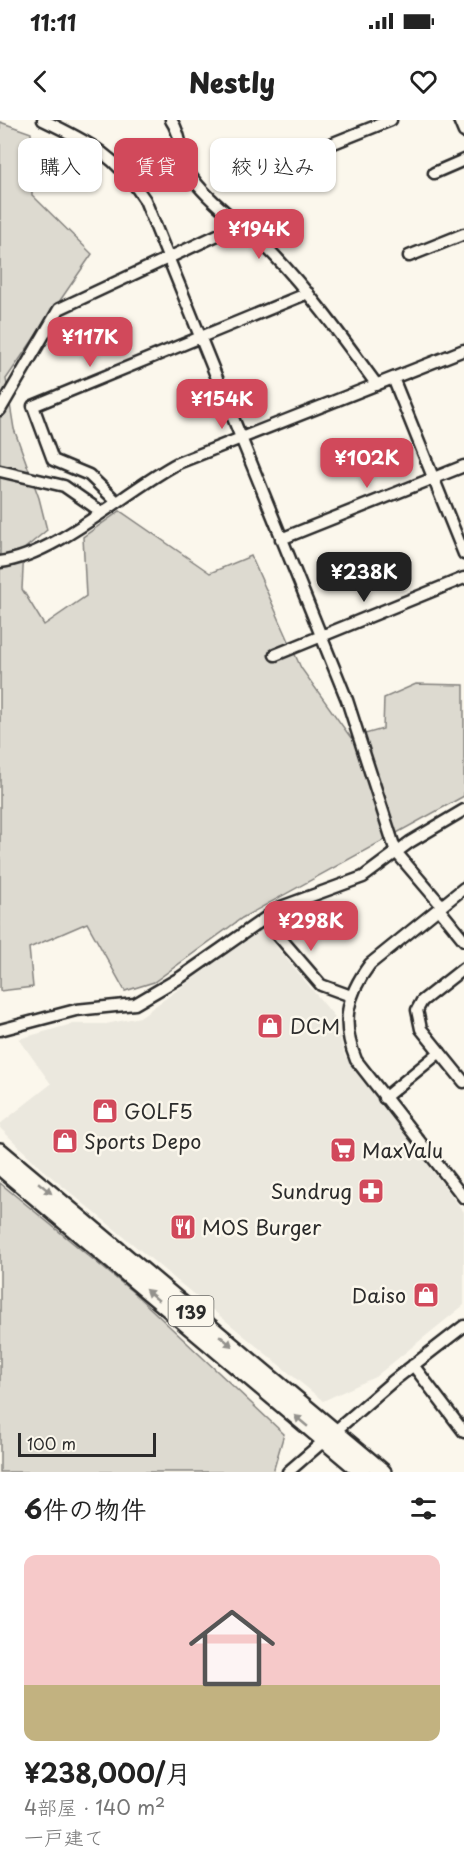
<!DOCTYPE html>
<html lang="ja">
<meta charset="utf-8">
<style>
:root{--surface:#fff;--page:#f2f2f2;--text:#222;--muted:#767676;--line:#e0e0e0;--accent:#d1495b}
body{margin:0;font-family:"Playpen Sans","Klee One",sans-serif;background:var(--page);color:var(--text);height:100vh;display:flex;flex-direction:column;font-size:22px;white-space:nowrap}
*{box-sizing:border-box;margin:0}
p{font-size:20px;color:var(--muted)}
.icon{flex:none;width:33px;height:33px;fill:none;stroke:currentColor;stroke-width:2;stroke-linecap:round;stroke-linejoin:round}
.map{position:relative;height:1352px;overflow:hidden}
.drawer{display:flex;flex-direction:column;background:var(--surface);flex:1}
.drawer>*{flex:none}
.guide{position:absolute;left:18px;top:18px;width:429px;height:54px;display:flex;gap:12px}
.scale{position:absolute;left:18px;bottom:15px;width:138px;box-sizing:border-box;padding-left:6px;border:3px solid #2b2b2b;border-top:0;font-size:16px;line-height:21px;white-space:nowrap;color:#2b2b2b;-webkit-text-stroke:4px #fbf7ec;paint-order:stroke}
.price{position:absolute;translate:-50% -51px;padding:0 14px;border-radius:12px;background:var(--accent);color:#fff;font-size:20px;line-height:39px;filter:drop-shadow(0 2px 3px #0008)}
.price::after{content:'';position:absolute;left:50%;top:36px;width:18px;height:14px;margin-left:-9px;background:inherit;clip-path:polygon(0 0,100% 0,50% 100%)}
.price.selected{background:#222;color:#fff}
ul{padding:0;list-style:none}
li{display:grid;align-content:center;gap:12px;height:318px;padding:0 24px}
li+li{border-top:2px solid var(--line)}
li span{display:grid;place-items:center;height:186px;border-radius:12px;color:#555}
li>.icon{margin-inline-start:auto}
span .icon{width:108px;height:108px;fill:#fffc;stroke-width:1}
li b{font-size:26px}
h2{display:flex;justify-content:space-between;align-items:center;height:72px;padding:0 24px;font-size:26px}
.chip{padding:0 21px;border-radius:12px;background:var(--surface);box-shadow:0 2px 4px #0004;font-size:21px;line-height:54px}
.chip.selected{background:var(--accent);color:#fff}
.status{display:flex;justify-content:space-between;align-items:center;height:42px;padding:0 30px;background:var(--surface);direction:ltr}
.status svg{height:16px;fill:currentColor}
header{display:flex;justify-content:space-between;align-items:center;height:78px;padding:0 24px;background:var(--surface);font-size:27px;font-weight:800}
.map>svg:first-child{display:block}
.built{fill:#ebe8de}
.green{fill:#dddad0;stroke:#84827e;stroke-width:1.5}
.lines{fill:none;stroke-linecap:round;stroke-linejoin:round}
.minor-casing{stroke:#2b2b2b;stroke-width:15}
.highway-casing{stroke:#2b2b2b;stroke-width:20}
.minor{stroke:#fbf7ec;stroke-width:10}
.highway{stroke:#fbf7ec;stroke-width:15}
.oneway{fill:#93918c}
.labels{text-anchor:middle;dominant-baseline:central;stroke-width:5;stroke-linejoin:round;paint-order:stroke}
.shield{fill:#fbf7ec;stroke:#696865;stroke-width:1.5}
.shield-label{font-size:18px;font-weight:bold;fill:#2b2b2b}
.poi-label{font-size:20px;fill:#2b2b2b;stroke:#fbf7ec;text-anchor:start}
</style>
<div class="status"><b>11:11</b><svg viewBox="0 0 49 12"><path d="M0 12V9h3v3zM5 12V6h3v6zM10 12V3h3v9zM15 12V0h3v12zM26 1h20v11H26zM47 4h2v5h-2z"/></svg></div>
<header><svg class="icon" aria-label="back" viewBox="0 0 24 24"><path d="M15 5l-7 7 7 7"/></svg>Nestly<svg class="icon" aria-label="heart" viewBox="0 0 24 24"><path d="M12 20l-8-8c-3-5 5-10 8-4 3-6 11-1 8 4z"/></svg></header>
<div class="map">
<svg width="464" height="1352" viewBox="0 0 464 1352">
<rect width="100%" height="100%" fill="#fbf7ec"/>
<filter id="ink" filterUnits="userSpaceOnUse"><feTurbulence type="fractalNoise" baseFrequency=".0167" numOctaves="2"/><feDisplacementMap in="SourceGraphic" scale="12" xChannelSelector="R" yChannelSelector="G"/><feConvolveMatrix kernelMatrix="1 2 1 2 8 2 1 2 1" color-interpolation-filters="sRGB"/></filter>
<g filter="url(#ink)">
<!-- built -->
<path class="built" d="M 262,809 L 334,896 L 345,936 L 464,1092 L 464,1185 L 375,1257 L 323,1281 L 43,1050 L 0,1008 L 0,1004 L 51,964 L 19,919 L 72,904 L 106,904 L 140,897 Z"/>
<!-- green -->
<path class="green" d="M 0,2 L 31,13 L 32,75 L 92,134 L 6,259 L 14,309 L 39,378 L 47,410 L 24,429 L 22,469 L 44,505 L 86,476 L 83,417 L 120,391 L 210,453 L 251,436 L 301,548 L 351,618 L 383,609 L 384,578 L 416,564 L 464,565 L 464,676 L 242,798 L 154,862 L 125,871 L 87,803 L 29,828 L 33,867 L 0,871 Z
M 0,1063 L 134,1173 L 284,1314 L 273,1352 L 0,1352 Z"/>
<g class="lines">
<!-- minor casing -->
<g class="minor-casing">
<path id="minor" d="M 43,0 C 89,22 117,36 145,80 L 347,580 L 396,732 L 442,786
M 171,0 C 184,18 179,41 193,59 C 213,86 250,110 274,135 C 312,175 344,220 377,265
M 459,0 L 464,12
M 311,32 L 391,0
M 434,53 L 464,40
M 409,136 L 464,114
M 393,258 L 464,434
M 0,290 L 59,189 L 241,104
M 0,351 L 64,366 L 100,391
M 116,381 L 89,355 L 53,340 L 33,286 L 308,173
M 281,419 L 464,346
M 0,442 C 57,435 125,371 178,343 L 464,230
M 275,535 L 464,458
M 464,768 L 370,844 C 346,876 341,903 356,940 L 464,1078
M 439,789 L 464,820
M 264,799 L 321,865 L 351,876
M 464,848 L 422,881 L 417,890 L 421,909 L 464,962
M 0,910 L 76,890 L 135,884 L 181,857 L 281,787 L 363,757 L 410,722 L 464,690
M 384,978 L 440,932
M 413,1245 L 464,1312
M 288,1352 L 393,1261 L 464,1206"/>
</g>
<!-- highway casing -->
<g class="highway-casing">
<path id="highway" d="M 0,1031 L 383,1352
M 0,1047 L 362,1352"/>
</g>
<!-- minor -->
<use href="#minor" class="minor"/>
<!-- highway -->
<use href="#highway" class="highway"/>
</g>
<!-- one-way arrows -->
<defs><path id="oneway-solid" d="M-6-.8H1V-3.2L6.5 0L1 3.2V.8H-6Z" transform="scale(1.5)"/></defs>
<g class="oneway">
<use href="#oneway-solid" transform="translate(45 1068) rotate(40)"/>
<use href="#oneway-solid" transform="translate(152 1175) rotate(-140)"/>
<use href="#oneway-solid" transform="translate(226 1221) rotate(40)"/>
<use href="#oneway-solid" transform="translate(301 1301) rotate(-140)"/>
</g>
</g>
<!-- icons -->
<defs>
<g id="shop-square" transform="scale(1.35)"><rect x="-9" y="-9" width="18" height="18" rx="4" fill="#d1495b" stroke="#fbf7ec"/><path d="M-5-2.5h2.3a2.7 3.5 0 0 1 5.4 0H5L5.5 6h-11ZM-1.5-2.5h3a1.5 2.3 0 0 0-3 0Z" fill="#fff"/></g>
<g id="supermarket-square" transform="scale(1.35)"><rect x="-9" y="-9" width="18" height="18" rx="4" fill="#d1495b" stroke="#fbf7ec"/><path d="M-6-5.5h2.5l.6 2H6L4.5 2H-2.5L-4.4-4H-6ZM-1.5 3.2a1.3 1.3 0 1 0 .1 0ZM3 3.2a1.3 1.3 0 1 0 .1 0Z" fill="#fff"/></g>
<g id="pharmacy-square" transform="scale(1.35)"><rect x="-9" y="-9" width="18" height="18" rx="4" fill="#d1495b" stroke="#fbf7ec"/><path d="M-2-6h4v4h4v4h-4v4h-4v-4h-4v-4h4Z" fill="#fff"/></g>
<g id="restaurant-square" transform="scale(1.35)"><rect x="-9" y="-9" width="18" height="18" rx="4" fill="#d1495b" stroke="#fbf7ec"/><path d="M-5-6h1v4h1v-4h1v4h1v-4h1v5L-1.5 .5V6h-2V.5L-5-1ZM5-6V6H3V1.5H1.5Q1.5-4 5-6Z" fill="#fff"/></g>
</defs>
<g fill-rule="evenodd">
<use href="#shop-square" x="270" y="906"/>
<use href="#shop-square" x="105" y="991"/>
<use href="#shop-square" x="65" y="1021"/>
<use href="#supermarket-square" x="343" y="1030"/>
<use href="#pharmacy-square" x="371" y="1071"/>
<use href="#restaurant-square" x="183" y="1107"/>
<use href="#shop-square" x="426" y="1175"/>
</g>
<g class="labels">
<!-- shield labels -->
<rect class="shield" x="168.5" y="1176" width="45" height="30" rx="4.5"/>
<g class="shield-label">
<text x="191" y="1191">139</text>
</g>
<!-- poi labels -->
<g class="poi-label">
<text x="290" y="906">DCM</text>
<text x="124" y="991">GOLF5</text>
<text x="84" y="1021">Sports Depo</text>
<text x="362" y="1030">MaxValu</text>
<text x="352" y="1071" text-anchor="end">Sundrug</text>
<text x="202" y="1107">MOS Burger</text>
<text x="406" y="1175" text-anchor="end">Daiso</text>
</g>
</g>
</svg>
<div class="scale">100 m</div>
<b class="price" style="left:259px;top:140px">¥194K</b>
<b class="price" style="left:90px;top:248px">¥117K</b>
<b class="price" style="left:222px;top:310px">¥154K</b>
<b class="price" style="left:367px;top:369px">¥102K</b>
<b class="price selected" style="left:364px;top:483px">¥238K</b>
<b class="price" style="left:311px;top:832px">¥298K</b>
<div class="guide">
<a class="chip">購入</a>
<a class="chip selected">賃貸</a>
<a class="chip">絞り込み</a>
</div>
</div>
<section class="drawer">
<h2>6件の物件<svg class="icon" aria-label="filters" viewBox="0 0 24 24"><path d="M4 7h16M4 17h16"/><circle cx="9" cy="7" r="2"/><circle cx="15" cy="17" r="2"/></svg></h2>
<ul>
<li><span style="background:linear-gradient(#f6c9c9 70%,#c2b280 0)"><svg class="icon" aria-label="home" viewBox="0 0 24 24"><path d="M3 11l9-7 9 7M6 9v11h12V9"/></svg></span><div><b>¥238,000/月</b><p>4部屋 · 140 m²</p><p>一戸建て</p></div></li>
</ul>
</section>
